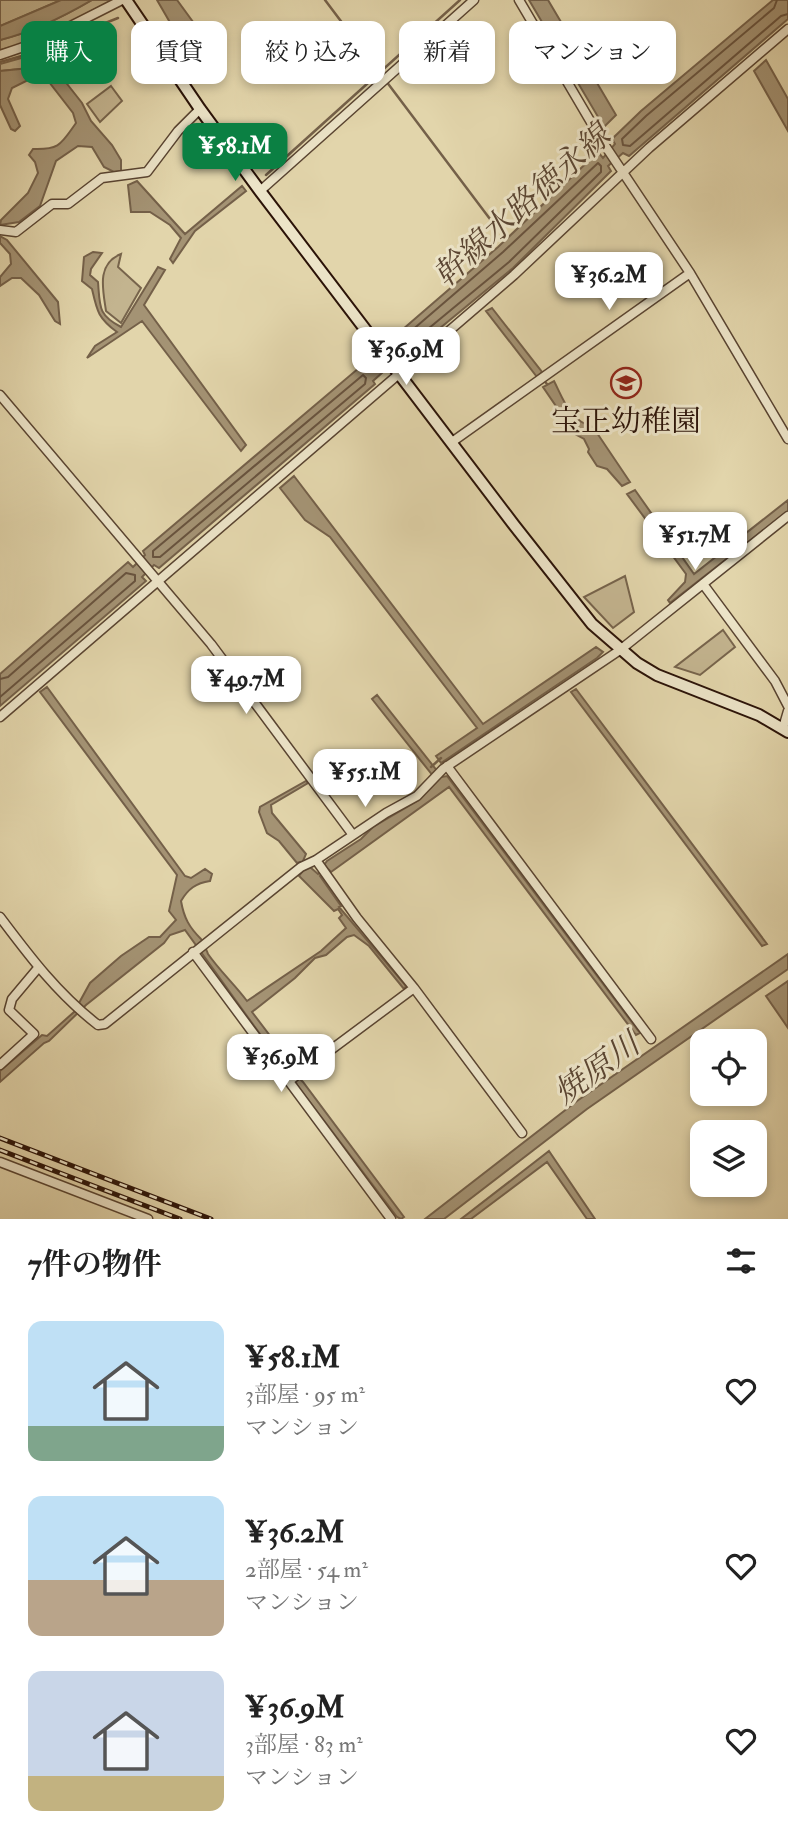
<!DOCTYPE html>
<html lang="ja">
<meta charset="utf-8">
<style>
:root{--surface:#fff;--page:#f6f6f6;--text:#222;--muted:#767676;--accent:#0b8043}
body{margin:0;font-family:"IM FELL Double Pica","Noto Serif JP",serif;background:var(--page);color:var(--text);height:100vh;display:flex;flex-direction:column;font-size:26px;white-space:nowrap}
*{box-sizing:border-box;margin:0}
p{font-size:23px;color:var(--muted)}
.icon{flex:none;width:38px;height:38px;fill:none;stroke:currentColor;stroke-width:2;stroke-linecap:round;stroke-linejoin:round}
.map{position:relative;height:1219px;overflow:hidden}
.sheet{display:flex;flex-direction:column;background:var(--surface);flex:1}
.sheet>*{flex:none}
.guide{position:absolute;left:21px;top:21px;width:747px;height:63px;display:flex;gap:14px}
.buttons{position:absolute;left:690px;top:1029px;display:grid;gap:14px}
.buttons a{display:grid;place-items:center;width:77px;height:77px;border-radius:14px;background:var(--surface);box-shadow:0 4px 10px #0003;font-size:35px}
.price{position:absolute;translate:-50% -60px;padding:0 16px;border-radius:14px;background:#fff;color:#222;font-size:23px;line-height:46px;filter:drop-shadow(0 2px 4px #0008)}
.price::after{content:'';position:absolute;left:50%;top:42px;width:21px;height:16px;margin-left:-10px;background:inherit;clip-path:polygon(0 0,100% 0,50% 100%)}
.price.on{background:var(--accent);color:#fff}
ul{padding:0;list-style:none}
li{display:flex;align-items:center;gap:21px;height:175px;padding:0 28px}
li span{display:grid;place-items:center;flex:none;width:196px;height:140px;border-radius:14px;color:#555}
li>.icon{margin-inline-start:auto}
span .icon{width:84px;height:84px;fill:#fffc;stroke-width:1}
li b{font-size:30px}
h2{display:flex;justify-content:space-between;align-items:center;height:84px;padding:0 28px;font-size:30px}
.pill{padding:0 24px;border-radius:14px;background:var(--surface);box-shadow:0 4px 10px #0003;font-size:24px;line-height:63px}
.pill.on{background:var(--accent);color:#fff}
.map>svg:first-child{display:block}
.green{fill:#c3b48f;stroke:#77644c;stroke-width:2}
.water{fill:#a49374;stroke:#746049;stroke-width:2}
.lines{fill:none;stroke-linecap:round;stroke-linejoin:round}
.shore{stroke:#68533e;stroke-width:2}
.stream{stroke:#746049;stroke-width:2.5}
.street-casing{stroke:#594431;stroke-width:11}
.secondary-casing{stroke:#2b1308;stroke-width:14}
.street{stroke:#ece4c8;stroke-width:8}
.secondary{stroke:#ece4c8;stroke-width:10}
.rail-casing{stroke:#2b1308;stroke-width:5}
.rail{stroke:#ece4c8;stroke-width:2.5;stroke-dasharray:8;stroke-linecap:butt}
.labels{text-anchor:middle;dominant-baseline:central;stroke-width:6;stroke-linejoin:round;paint-order:stroke}
.poi-label{font-size:30px;fill:#2b1308;stroke:#ece4c8}
.water-label{font-size:32px;font-style:italic;fill:#5b4633;stroke:#ece4c8}
</style>
<div class="map">
<svg width="788" height="1219" viewBox="0 0 788 1219">
<rect width="100%" height="100%" fill="#e2d5ab"/>
<filter id="stains"><feTurbulence type="fractalNoise" baseFrequency=".00286" numOctaves="4"/><feColorMatrix values="0 0 0 0 .2 0 0 0 0 .09 0 0 0 0 .02 0 0 0 .5 -.17"/></filter>
<radialGradient id="worn" r=".72"><stop offset=".6" stop-color="#630" stop-opacity="0"/><stop offset="1" stop-color="#630" stop-opacity=".3"/></radialGradient>
<!-- green -->
<path class="green" d="M 0,0 L 61,0 L 0,26 Z
M 92,0 L 112,0 L 37,40 L 0,50 L 0,40 C 33,32 63,17 92,0 Z
M 46,51 L 49,61 L 30,68 L 0,71 L 0,64 Z
M 111,86 L 122,101 L 100,122 L 87,104 Z
M 121,254 L 118,267 L 141,288 L 121,323 L 106,311 C 103,290 96,264 121,254 Z
M 625,576 L 634,612 L 613,628 L 584,597 Z
M 723,630 L 735,647 L 700,675 L 675,667 Z"/>
<!-- water -->
<path class="water" d="M 61,0 L 92,0 C 63,17 33,32 0,40 L 0,26 Z
M 157,0 L 177,0 L 196,26 L 179,38 Z
M 529,0 L 548,0 L 616,115 L 604,127 Z
M 773,0 L 788,0 L 788,19 L 629,156 L 623,153 L 608,166 L 611,171 L 513,268 L 417,347 L 413,345 L 373,381 L 375,384 L 159,568 L 154,565 L 142,577 L 146,581 L 0,706 L 0,674 L 128,562 L 133,567 L 145,555 L 143,551 L 360,367 L 362,369 L 402,334 L 402,330 L 498,247 L 598,152 L 603,158 L 615,144 L 612,139 L 641,111 Z
M 766,60 L 788,99 L 788,131 L 754,71 Z
M 49,61 L 82,103 L 91,121 L 112,145 L 121,160 L 121,171 L 114,172 L 104,167 L 92,147 L 78,146 L 56,161 L 40,206 L 19,222 L 0,225 L 1,220 L 28,193 L 38,173 L 35,162 L 29,155 L 33,149 C 60,150 61,144 76,123 L 73,113 L 42,73 L 12,88 L 8,99 L 20,126 L 15,131 L 11,129 L 0,105 L 0,71 L 30,68 Z
M 137,181 L 185,234 L 242,186 L 246,191 L 195,231 L 173,263 L 170,259 L 181,238 L 170,225 L 150,212 L 131,212 L 128,185 Z
M 0,236 L 7,240 L 58,302 L 60,324 L 55,321 L 39,295 L 21,278 L 12,278 L 0,286 L 0,277 L 11,264 L 10,254 L 0,243 Z
M 93,252 L 102,253 L 91,269 L 90,275 L 98,282 C 100,307 98,315 121,327 L 158,267 L 165,270 L 144,305 L 246,445 L 241,451 L 142,321 L 87,358 L 95,346 L 117,332 C 98,318 97,311 92,289 L 82,281 L 84,257 Z
M 492,308 L 542,372 L 537,377 L 486,311 Z
M 554,381 C 564,401 570,421 593,427 L 630,482 L 622,486 L 607,469 L 597,466 L 588,452 L 589,449 L 584,439 L 575,434 L 543,387 Z
M 294,476 L 483,724 L 596,647 L 603,652 L 597,658 L 441,763 L 436,756 L 477,728 L 330,537 L 305,520 L 280,488 Z
M 635,490 L 694,574 L 788,500 L 788,511 L 670,603 L 668,600 L 685,582 L 686,574 L 627,494 Z
M 47,687 L 185,876 L 191,878 L 205,869 L 212,874 L 210,881 C 196,883 188,889 181,901 C 184,918 189,927 201,939 C 204,943 206,949 208,954 C 219,970 235,985 247,1001 L 321,951 L 346,928 L 339,918 L 342,915 L 338,909 L 334,911 L 299,876 L 305,868 L 300,862 L 297,863 L 279,841 L 267,833 L 259,812 L 260,807 L 306,781 L 308,783 L 271,805 L 272,813 L 306,854 L 303,861 L 318,874 L 326,868 L 324,865 L 327,861 L 361,839 L 373,827 L 419,800 L 437,781 L 372,699 L 377,695 L 442,777 L 447,776 L 640,1033 L 636,1035 L 449,787 L 331,872 L 329,870 L 320,876 L 341,906 L 339,907 L 406,986 L 404,989 L 369,946 L 354,935 L 347,937 L 326,955 L 315,958 L 295,978 L 252,1012 L 296,1070 L 294,1073 L 303,1082 L 404,1217 L 401,1219 L 397,1217 L 297,1085 L 292,1074 L 288,1073 L 185,930 L 170,935 L 164,943 L 86,1005 L 49,1041 L 44,1043 L 0,1082 L 0,1071 L 42,1035 L 47,1036 L 74,1012 L 90,983 L 121,956 L 149,937 L 160,937 L 176,920 L 169,911 L 177,875 L 40,692 Z
M 576,689 L 767,944 L 762,946 L 571,692 Z
M 788,954 L 788,969 L 587,1109 L 444,1219 L 425,1219 L 577,1101 Z
M 788,981 L 788,1028 L 766,996 Z
M 549,1151 L 595,1219 L 587,1219 L 547,1162 L 471,1219 L 461,1219 Z"/>
<g class="lines">
<!-- shore -->
<path class="shore" d="M 777,0 L 774,8 L 646,116 L 622,139 L 623,145 L 630,146 L 781,16 L 788,14
M 598,163 L 601,166 L 601,172 L 509,262 L 417,338 L 410,337 L 410,332 L 503,252 Z
M 363,375 L 366,378 L 365,384 L 160,557 L 153,557 L 153,551 Z
M 0,679 L 8,677 L 126,573 L 135,575 L 135,581 L 0,697"/>
<!-- stream -->
<path class="stream" d="M 325,0 L 496,227
M 0,62 L 50,48 L 65,39 L 118,18
M 266,175 L 460,0
M 539,375 L 547,384
M 431,767 L 441,758"/>
<!-- street casing -->
<g class="street-casing">
<path id="street" d="M 519,0 L 602,141 L 690,273 L 788,439
M 0,55 L 41,41 L 122,0
M 260,191 L 474,0
M 0,230 L 16,232 L 52,204 L 68,204 L 102,178 L 147,172 L 178,131 L 200,109
M 0,395 L 211,644 L 353,835
M 452,442 L 690,273
M 703,584 L 775,681 L 788,706
M 0,717 L 514,275 L 649,148 L 788,29
M 783,728 L 788,711
M 447,766 L 651,1039
M 316,860 L 357,918 L 414,988 L 522,1133
M 0,917 C 30,957 58,994 98,1025 L 105,1024 L 301,867 L 316,860 L 386,813 L 417,796 L 443,769 L 620,650 L 788,516
M 193,952 L 391,1219
M 0,1065 L 34,1034 L 9,1010 L 12,999 L 38,968
M 289,1081 L 414,988
M 0,1162 L 148,1219"/>
</g>
<!-- secondary casing -->
<g class="secondary-casing">
<path id="secondary" d="M 126,0 L 200,109 L 260,191 L 514,525 L 592,624 L 637,663 L 657,675 L 759,715 L 788,732"/>
</g>
<!-- street -->
<use href="#street" class="street"/>
<!-- secondary -->
<use href="#secondary" class="secondary"/>
<!-- rail casing -->
<g class="rail-casing">
<path id="rail" d="M 0,1138 L 211,1219
M 0,1150 L 180,1219"/>
</g>
<!-- rail -->
<use href="#rail" class="rail"/>
</g>
<!-- icons -->
<defs>
<g id="school-ring" transform="scale(1.575)"><circle r="9.5" fill="#ece4c8" stroke="#8f2418" stroke-width="1.5"/><path d="M0-5L7-2L0 1L-7-2ZM-4 1L0 2.5L4 1V4Q0 6-4 4Z" fill="#8f2418"/></g>
</defs>
<g fill-rule="evenodd">
<use href="#school-ring" x="626" y="383"/>
</g>
<g class="labels">
<!-- poi labels -->
<g class="poi-label">
<text x="626" y="421">宝正幼稚園</text>
</g>
<!-- water labels -->
<g class="water-label">
<text transform="translate(522 206) rotate(-42)">幹線水路徳永線</text>
<text transform="translate(597 1069) rotate(-36)">焼原川</text>
</g>
</g>
<rect width="100%" height="100%" filter="url(#stains)"/>
<rect width="100%" height="100%" fill="url(#worn)"/>
</svg>
<div class="buttons">
<a><svg class="icon" aria-label="locate" viewBox="0 0 24 24"><circle cx="12" cy="12" r="6"/><path d="M12 2v4M12 18v4M2 12h4M18 12h4"/></svg></a>
<a><svg class="icon" aria-label="layers" viewBox="0 0 24 24"><path d="M12 4l9 5-9 5-9-5zM3 14l9 5 9-5"/></svg></a>
</div>
<b class="price on" style="left:235px;top:183px">¥58.1M</b>
<b class="price" style="left:609px;top:312px">¥36.2M</b>
<b class="price" style="left:406px;top:387px">¥36.9M</b>
<b class="price" style="left:695px;top:572px">¥51.7M</b>
<b class="price" style="left:246px;top:716px">¥49.7M</b>
<b class="price" style="left:365px;top:809px">¥55.1M</b>
<b class="price" style="left:281px;top:1094px">¥36.9M</b>
<div class="guide">
<a class="pill on">購入</a>
<a class="pill">賃貸</a>
<a class="pill">絞り込み</a>
<a class="pill">新着</a>
<a class="pill">マンション</a>
</div>
</div>
<section class="sheet">
<h2>7件の物件<svg class="icon" aria-label="filters" viewBox="0 0 24 24"><path d="M4 7h16M4 17h16"/><circle cx="9" cy="7" r="2"/><circle cx="15" cy="17" r="2"/></svg></h2>
<ul>
<li><span style="background:linear-gradient(#bfe0f5 75%,#7fa58c 0)"><svg class="icon" aria-label="home" viewBox="0 0 24 24"><path d="M3 11l9-7 9 7M6 9v11h12V9"/></svg></span><div><b>¥58.1M</b><p>3部屋 · 95 m²</p><p>マンション</p></div><svg class="icon" aria-label="heart" viewBox="0 0 24 24"><path d="M12 20l-8-8c-3-5 5-10 8-4 3-6 11-1 8 4z"/></svg></li>
<li><span style="background:linear-gradient(#bfe0f5 60%,#b9a48a 0)"><svg class="icon" aria-label="home" viewBox="0 0 24 24"><path d="M3 11l9-7 9 7M6 9v11h12V9"/></svg></span><div><b>¥36.2M</b><p>2部屋 · 54 m²</p><p>マンション</p></div><svg class="icon" aria-label="heart" viewBox="0 0 24 24"><path d="M12 20l-8-8c-3-5 5-10 8-4 3-6 11-1 8 4z"/></svg></li>
<li><span style="background:linear-gradient(#c9d6e8 75%,#c2b280 0)"><svg class="icon" aria-label="home" viewBox="0 0 24 24"><path d="M3 11l9-7 9 7M6 9v11h12V9"/></svg></span><div><b>¥36.9M</b><p>3部屋 · 83 m²</p><p>マンション</p></div><svg class="icon" aria-label="heart" viewBox="0 0 24 24"><path d="M12 20l-8-8c-3-5 5-10 8-4 3-6 11-1 8 4z"/></svg></li>
</ul>
</section>
